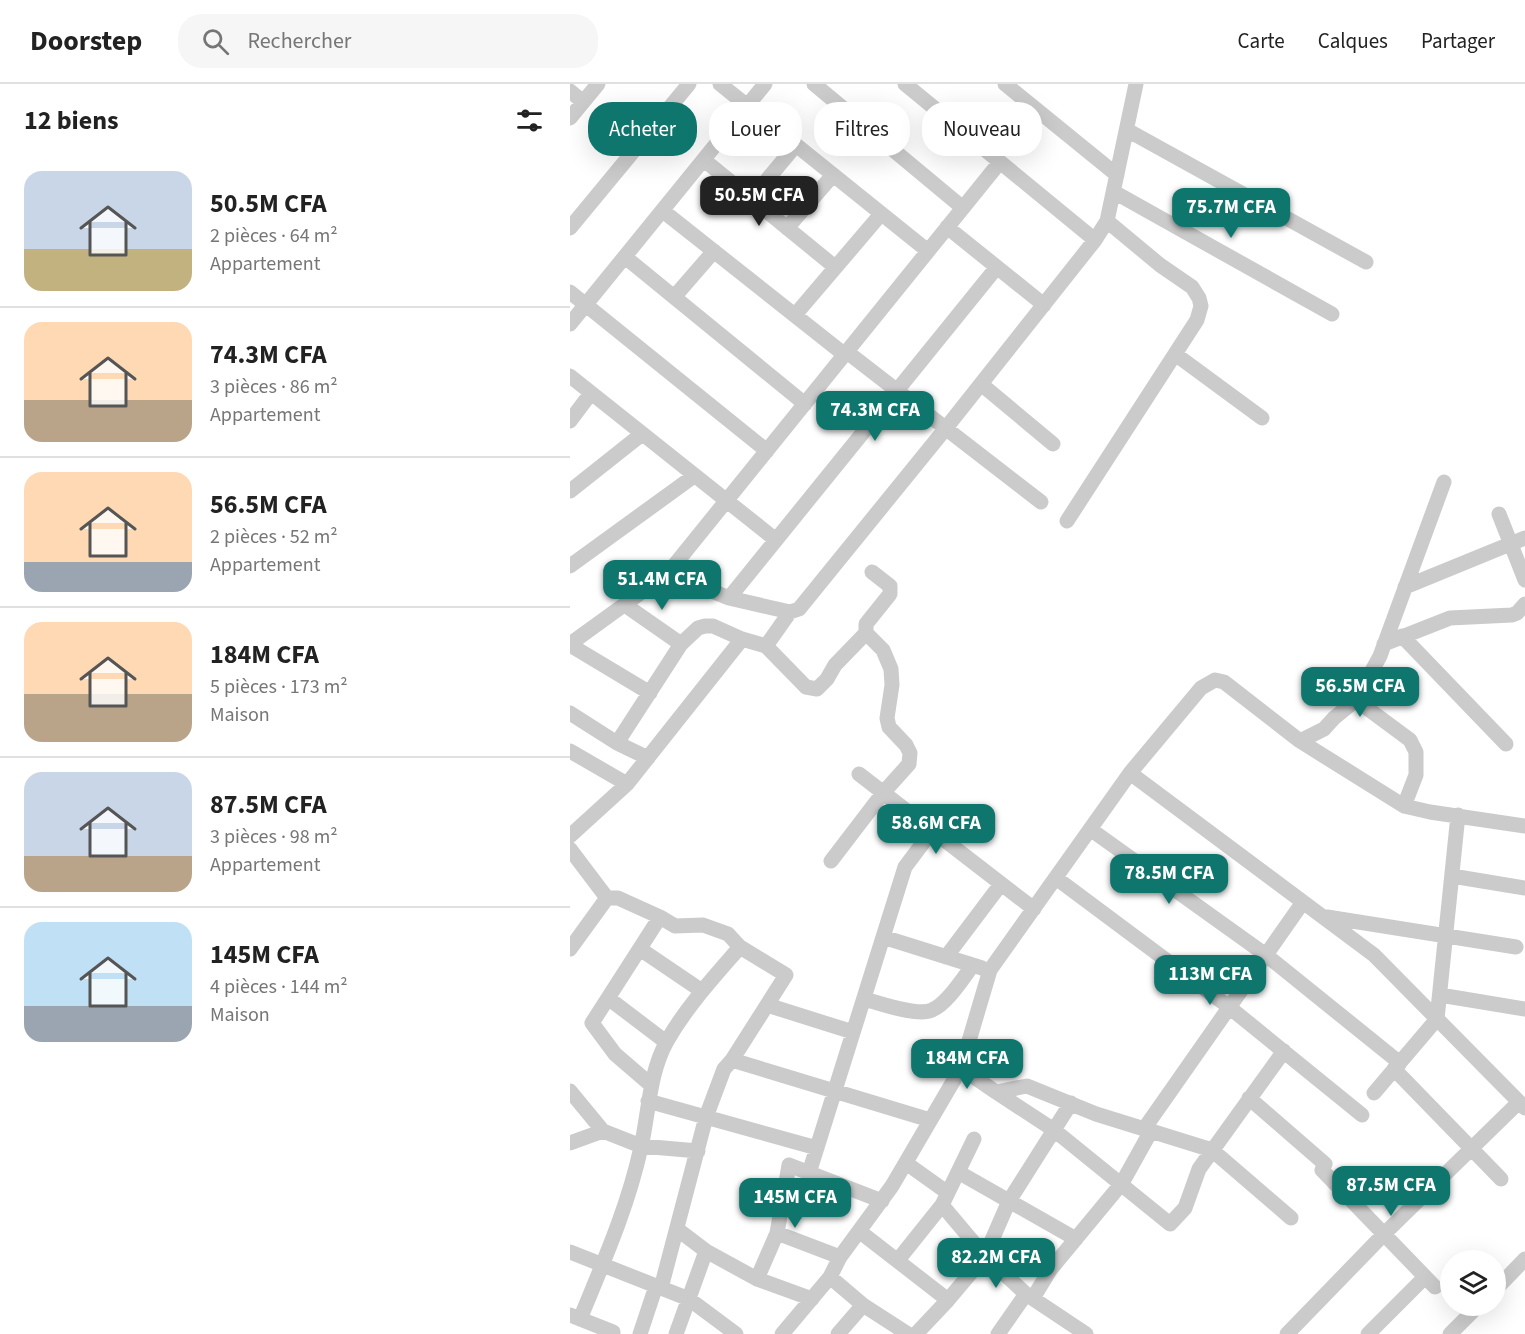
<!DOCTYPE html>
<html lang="fr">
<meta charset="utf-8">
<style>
:root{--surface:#fff;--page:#f6f6f6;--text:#222;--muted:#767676;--line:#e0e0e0;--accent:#0f766e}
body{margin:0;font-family:"Source Sans 3",sans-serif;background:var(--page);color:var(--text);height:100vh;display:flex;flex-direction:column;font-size:22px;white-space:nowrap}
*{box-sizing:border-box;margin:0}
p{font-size:20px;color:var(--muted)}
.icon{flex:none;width:33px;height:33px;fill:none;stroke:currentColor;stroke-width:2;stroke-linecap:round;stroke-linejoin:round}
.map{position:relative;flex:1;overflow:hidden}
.panel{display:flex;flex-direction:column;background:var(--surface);width:570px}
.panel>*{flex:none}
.top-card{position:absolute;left:18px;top:18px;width:570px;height:54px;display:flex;gap:12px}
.tools{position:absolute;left:870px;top:1166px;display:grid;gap:12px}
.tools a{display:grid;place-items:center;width:66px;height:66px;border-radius:50%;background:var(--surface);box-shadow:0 6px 24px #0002;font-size:30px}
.price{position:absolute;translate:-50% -51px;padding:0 14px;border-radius:12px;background:var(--accent);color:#fff;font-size:20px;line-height:39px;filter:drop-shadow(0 2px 3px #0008)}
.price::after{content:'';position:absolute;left:50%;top:36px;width:18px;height:14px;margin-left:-9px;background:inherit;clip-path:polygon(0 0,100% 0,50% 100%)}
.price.current{background:#222;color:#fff}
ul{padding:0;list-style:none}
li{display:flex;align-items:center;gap:18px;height:150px;padding:0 24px}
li+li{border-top:2px solid var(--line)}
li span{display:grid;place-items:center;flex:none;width:168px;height:120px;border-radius:18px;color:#555}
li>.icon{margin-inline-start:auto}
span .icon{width:72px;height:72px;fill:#fffc;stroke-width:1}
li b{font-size:26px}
h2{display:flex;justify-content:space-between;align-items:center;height:72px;padding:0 24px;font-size:26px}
.tag{padding:0 21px;border-radius:24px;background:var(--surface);box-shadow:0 6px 24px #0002;font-size:21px;line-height:54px}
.tag.current{background:var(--accent);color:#fff}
header{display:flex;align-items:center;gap:36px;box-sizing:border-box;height:84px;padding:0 30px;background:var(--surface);border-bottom:2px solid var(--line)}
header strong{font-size:28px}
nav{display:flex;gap:33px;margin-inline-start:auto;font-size:21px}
.search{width:420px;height:54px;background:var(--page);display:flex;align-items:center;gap:15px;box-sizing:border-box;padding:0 21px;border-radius:24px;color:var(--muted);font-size:22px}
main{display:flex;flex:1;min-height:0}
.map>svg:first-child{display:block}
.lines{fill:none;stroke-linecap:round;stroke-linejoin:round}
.minor{stroke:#cbcbcb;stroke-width:15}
</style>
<header>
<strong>Doorstep</strong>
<div class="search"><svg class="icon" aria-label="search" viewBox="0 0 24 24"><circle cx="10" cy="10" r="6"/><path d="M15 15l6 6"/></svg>Rechercher</div>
<nav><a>Carte</a><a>Calques</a><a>Partager</a></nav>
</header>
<main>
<section class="panel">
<h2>12 biens<svg class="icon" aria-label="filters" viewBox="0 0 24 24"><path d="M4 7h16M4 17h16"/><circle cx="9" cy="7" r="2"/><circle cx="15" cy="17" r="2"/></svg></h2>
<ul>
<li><span style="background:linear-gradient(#c9d6e8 65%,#c2b280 0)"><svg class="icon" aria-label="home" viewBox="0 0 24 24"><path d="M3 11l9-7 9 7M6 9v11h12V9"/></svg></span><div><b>50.5M CFA</b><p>2 pièces · 64 m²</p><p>Appartement</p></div></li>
<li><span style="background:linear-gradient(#ffd9b3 65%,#b9a48a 0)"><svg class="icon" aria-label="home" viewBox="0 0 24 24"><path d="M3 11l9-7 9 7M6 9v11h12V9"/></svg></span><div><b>74.3M CFA</b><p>3 pièces · 86 m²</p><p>Appartement</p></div></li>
<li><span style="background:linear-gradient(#ffd9b3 75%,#9aa5b1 0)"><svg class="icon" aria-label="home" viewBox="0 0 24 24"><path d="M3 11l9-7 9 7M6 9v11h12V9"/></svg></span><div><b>56.5M CFA</b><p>2 pièces · 52 m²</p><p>Appartement</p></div></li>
<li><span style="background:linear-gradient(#ffd9b3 60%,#b9a48a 0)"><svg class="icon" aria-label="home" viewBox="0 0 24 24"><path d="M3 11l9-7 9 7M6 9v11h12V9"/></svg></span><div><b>184M CFA</b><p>5 pièces · 173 m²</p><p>Maison</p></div></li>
<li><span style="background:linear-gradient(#c9d6e8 70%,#b9a48a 0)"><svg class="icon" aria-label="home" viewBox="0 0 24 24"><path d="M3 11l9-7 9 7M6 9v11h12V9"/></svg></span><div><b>87.5M CFA</b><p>3 pièces · 98 m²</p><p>Appartement</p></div></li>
<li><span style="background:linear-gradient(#bfe0f5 70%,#9aa5b1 0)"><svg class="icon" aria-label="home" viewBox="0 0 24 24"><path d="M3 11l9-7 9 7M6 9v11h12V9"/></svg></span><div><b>145M CFA</b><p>4 pièces · 144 m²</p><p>Maison</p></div></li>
</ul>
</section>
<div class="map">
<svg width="955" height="1250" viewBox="0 0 955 1250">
<rect width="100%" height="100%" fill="#fff"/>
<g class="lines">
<!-- minor -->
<path class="minor" d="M 150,0 L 358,167
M 244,0 L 393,124
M 335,0 L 525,156
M 435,0 L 547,91
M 0,7 L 13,18
M 0,34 L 28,0
M 557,46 L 796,178
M 134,76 L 265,183
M 544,108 L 762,230
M 181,115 L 226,61
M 93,127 L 275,271
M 377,143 L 474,221
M 0,144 L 119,0
M 217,144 L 263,91
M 55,173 L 235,320
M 0,208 L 197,367
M 105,212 L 144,167
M 225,231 L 311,130
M 0,240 L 195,0
M 277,268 L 471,418
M 605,270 L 692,334
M 0,292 L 206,456
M 411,300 L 483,360
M 0,337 L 21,309
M 0,407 L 72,350
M 929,430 L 955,496
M 497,437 L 627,236 L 631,222 L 629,214 L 622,203 L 590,181 L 537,137
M 0,482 L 124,392
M 98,489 L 159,514 L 220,528 L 229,525 L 376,344 L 525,156 L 537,137 L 566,0
M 835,503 L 955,454
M 159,514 L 427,183
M 55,521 L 111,560
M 832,552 L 936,660
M 0,560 L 98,489 L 430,78
M 814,560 L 880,534 L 942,531 L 947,529 L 955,520
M 0,561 L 80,609
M 196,562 L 220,528
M 786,616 L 840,656 L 846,668 L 846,691 L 834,722
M 0,629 L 47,659 L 78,674
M 730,657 L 754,645 L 764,634 L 786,616 L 810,572 L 874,398
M 47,659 L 111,560 L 128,544 L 135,542 L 143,542 L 172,555 L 196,562 L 236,603 L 247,605 L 257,595 L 265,581 L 296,549
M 0,667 L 57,700
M 560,689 L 804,871 L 955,1024
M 289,690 L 464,825
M 520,745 L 696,871 L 830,979
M 0,752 L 57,700 L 172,555
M 0,765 L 37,814
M 261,777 L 313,709 L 339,680 L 340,669 L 336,661 L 319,643 L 317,634 L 322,601 L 321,585 L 313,566 L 296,549 L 296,540 L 320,510 L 320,502 L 302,488
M 882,792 L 955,804
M 486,794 L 659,923 L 792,1031
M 757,833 L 946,863
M 313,853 L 412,884
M 0,865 L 37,814 L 48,814 L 90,833 L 105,842 L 133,841 L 158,850 L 170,863
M 70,865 L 132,907
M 376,873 L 431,800
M 870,911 L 955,925
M 38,914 L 96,958
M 294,915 C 310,919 347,933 362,926 C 377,920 393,894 403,881
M 197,921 L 283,948
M 391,984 L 426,1008 L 457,1002 L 526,1030 L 642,1066 L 721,1134
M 824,985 L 931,1095
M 81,1001 L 45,970 L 22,939 L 90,833
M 0,1007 L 33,1047
M 426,1008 L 484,1046 L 600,1140 L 615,1124 L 629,1085 L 714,967
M 804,1009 L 867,935 L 888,731
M 679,1014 L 755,1080 L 752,1086 L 865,1203
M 78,1017 L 247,1064
M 574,1045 L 733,818
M 0,1059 L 33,1047 L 71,1062 L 128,1067
M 336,1079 L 378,1109
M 388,1088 L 506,1155
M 239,1089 L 335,783 L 362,747
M 372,1121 L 415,1172 L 456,1210 L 516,1250
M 107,1145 L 136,1167 L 187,1195 L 242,1215
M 289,1147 L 378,1216
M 207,1149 L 270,1173
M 0,1168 L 119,1215 L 166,1250
M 454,1168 L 480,1186
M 328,1176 L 372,1121 L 404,1055
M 260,1193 L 293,1221 L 338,1250
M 187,1195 L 207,1149 L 219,1081 L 312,1117
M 91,1204 L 136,1033 L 154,985 L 162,976 L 360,1036
M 926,1205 L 955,1175
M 463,1214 L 480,1186 L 552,1099 L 581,1047
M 0,1231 L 43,1248 L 43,1250
M 10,1235 C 33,1179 58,1123 71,1063 C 79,1028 79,989 97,957 C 117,922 144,893 170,863 L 216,891 L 162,976
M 70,1250 L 86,1202
M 106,1250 L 136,1167
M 212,1250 L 260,1193 L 270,1173 L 322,1102 L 391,984 L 420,886 L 560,689 L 631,604 L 645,596 L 654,598 L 730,657 L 834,722 L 860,728 L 955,742
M 268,1250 L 293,1221
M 346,1250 L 378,1216 L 415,1172 L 439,1117 L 501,1019
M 428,1250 L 456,1210
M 717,1250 L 814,1150 L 949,1018
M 798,1250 L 855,1193
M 880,1250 L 909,1221"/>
</g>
</svg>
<div class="tools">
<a><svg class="icon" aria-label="layers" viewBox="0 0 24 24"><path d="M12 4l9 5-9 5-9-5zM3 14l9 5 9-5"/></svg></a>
</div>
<b class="price current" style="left:189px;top:143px">50.5M CFA</b>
<b class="price" style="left:661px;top:155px">75.7M CFA</b>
<b class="price" style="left:305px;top:358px">74.3M CFA</b>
<b class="price" style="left:92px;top:527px">51.4M CFA</b>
<b class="price" style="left:790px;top:634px">56.5M CFA</b>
<b class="price" style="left:366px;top:771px">58.6M CFA</b>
<b class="price" style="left:599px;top:821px">78.5M CFA</b>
<b class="price" style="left:640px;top:922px">113M CFA</b>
<b class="price" style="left:397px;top:1006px">184M CFA</b>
<b class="price" style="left:821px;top:1133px">87.5M CFA</b>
<b class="price" style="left:225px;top:1145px">145M CFA</b>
<b class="price" style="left:426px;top:1205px">82.2M CFA</b>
<div class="top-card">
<a class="tag current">Acheter</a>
<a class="tag">Louer</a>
<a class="tag">Filtres</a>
<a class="tag">Nouveau</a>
</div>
</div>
</main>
